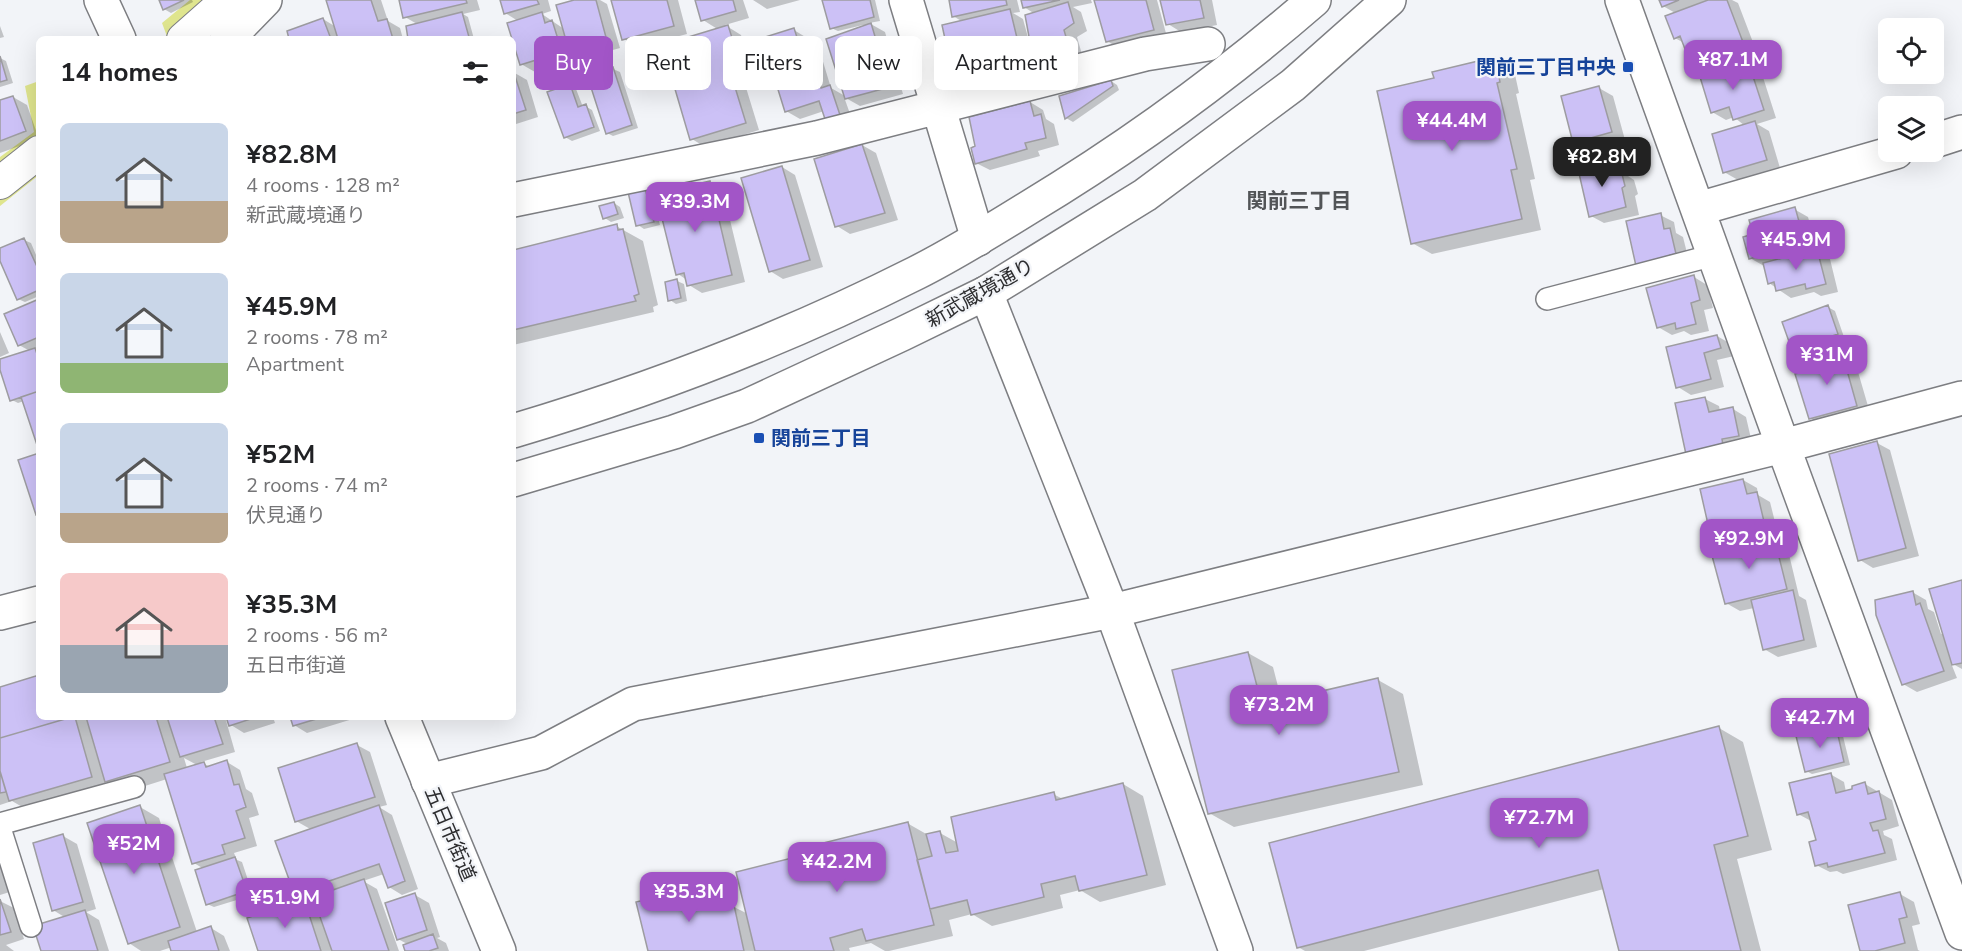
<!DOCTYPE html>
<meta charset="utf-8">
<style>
:root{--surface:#fff;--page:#f6f6f6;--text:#202124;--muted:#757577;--accent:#a255c7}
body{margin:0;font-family:"Nunito Sans","Noto Sans JP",sans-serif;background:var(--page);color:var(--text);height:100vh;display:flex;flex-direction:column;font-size:22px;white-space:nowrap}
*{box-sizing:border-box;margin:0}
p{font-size:20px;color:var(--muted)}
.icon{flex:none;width:33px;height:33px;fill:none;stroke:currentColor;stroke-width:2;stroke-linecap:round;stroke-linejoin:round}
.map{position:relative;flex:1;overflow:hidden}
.side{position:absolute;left:36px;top:36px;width:480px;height:684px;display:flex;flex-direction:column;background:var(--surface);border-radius:9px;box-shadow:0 6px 24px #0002}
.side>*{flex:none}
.hud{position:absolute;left:534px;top:36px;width:570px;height:54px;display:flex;gap:12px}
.buttons{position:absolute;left:1878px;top:18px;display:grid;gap:12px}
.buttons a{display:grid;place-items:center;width:66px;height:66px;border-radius:9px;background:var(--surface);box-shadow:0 6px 24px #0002;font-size:30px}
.price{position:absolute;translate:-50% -51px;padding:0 14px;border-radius:12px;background:var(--accent);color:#fff;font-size:20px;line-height:39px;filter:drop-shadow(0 2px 3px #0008)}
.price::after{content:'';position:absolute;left:50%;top:36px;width:18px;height:14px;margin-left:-9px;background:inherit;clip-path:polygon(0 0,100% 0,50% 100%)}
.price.current{background:#222;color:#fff}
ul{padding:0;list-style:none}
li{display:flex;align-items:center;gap:18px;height:150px;padding:0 24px}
li span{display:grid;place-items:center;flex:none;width:168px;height:120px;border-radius:9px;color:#555}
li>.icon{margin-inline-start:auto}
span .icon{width:72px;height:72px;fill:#fffc;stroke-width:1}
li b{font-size:26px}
h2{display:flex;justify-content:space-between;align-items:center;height:72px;padding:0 24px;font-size:26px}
.tag{padding:0 21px;border-radius:9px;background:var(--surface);box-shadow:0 6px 24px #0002;font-size:21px;line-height:54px}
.tag.current{background:var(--accent);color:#fff}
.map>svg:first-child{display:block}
.green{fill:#dfe58e}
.shadow{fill:#0003;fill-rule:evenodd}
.building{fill:#ccc1f6;stroke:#9d9ca0;stroke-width:1.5}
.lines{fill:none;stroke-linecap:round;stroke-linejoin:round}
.service-casing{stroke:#7d7e82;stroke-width:24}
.pedestrian-casing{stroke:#7d7e82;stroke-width:34}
.minor-casing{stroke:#7d7e82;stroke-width:36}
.tertiary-casing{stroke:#7d7e82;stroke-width:36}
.primary-casing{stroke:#7d7e82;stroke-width:36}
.service{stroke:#fff;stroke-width:21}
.pedestrian{stroke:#fff;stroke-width:32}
.minor{stroke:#fff;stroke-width:33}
.tertiary{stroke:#fff;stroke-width:33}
.primary{stroke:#fff;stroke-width:33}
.transit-dot{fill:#1a4fb4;stroke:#f2f4f8;stroke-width:2}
.labels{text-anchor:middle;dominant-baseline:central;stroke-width:4.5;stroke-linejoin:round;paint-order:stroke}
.transit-label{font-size:20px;font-weight:bold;fill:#164399;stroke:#f2f4f8;text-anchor:end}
.street-label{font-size:20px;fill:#2d2d2f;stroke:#f2f4f8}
.neighbourhood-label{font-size:21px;font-weight:bold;fill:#525457;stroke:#f2f4f8}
</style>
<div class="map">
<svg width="1962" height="951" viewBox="0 0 1962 951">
<rect width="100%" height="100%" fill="#f2f4f8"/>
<!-- green -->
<path class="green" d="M 190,0 L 256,0 L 210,39 L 168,39 L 162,23 Z
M 39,81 L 39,175 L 0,206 L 0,157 L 34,132 L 25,86 Z"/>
<!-- shadow -->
<path class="shadow" d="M 160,0 L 192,0 L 193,2 L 171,13 L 164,9 Z
M 328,0 L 381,0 L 388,21 L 400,28 L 403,39 L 291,39 L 323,19 L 336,27 Z
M 401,0 L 477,0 L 480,10 L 463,14 L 468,17 L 474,39 L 410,39 L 407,27 L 417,24 L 405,17 Z
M 501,0 L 548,0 L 551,11 L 542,14 L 564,29 L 577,0 L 600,0 L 607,4 L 620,48 L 584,58 L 573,52 L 575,59 L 535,72 L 521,64 L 518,21 L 505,13 Z
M 613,0 L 678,0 L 687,34 L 637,47 L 624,39 Z
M 696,0 L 743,0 L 749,18 L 725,25 L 741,35 L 751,64 L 740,68 L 759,130 L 705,147 L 692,139 L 719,30 L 703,20 Z
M 753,0 L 800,0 L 767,9 Z
M 824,0 L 875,0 L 880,21 L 869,23 L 885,32 L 903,94 L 860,106 L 844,97 L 853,122 L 840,126 L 824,111 L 800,119 L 786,111 L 794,30 L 807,38 L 811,50 L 821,55 L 831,88 L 845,96 L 864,27 L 863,25 L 838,31 L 831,28 Z
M 950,0 L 1017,0 L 1020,12 L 1013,13 L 1023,19 L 1030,45 L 1017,48 L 1023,51 L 1029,74 L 979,84 L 972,80 L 971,75 L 959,78 L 952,74 L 961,59 L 949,52 L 963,22 L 953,16 Z
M 1022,0 L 1091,0 L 1092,3 L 1073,7 L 1081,12 L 1087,31 L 1077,37 L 1083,58 L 1049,71 L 1035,63 L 1035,14 L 1024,7 Z
M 1099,0 L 1157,0 L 1167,37 L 1120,49 L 1107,41 Z
M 1161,0 L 1212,0 L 1217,25 L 1181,32 L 1168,24 Z
M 1661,0 L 1732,0 L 1738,3 L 1759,58 L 1747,62 L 1761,71 L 1776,118 L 1757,124 L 1769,131 L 1780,168 L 1738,180 L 1724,172 L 1745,126 L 1734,117 L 1726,120 L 1712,112 L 1706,76 L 1694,69 L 1684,43 L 1675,38 L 1677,14 L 1663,6 Z
M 0,26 L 4,37 L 0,38 Z
M 0,58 L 6,61 L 13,83 L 0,87 Z
M 1495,59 L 1514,70 L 1519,93 L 1516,94 L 1535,179 L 1530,180 L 1541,230 L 1432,254 L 1412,243 L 1436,79 Z
M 613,69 L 620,72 L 638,128 L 613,136 L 607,133 Z
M 513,72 L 527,80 L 538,117 L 513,125 Z
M 1111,81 L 1117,85 L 1119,90 L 1073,122 L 1066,118 L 1061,97 Z
M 570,85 L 576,89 L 583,107 L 585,106 L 592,110 L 600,131 L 572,141 L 565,137 Z
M 1599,88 L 1613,96 L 1625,140 L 1588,150 L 1574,142 Z
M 13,97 L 27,105 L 39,139 L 0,153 L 0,102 Z
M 1030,102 L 1043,110 L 1046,119 L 1054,124 L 1059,145 L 1038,151 L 1040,156 L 990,170 L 976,163 Z
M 862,145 L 876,153 L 898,220 L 850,234 L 837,226 Z
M 1613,162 L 1626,170 L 1628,176 L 1634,180 L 1638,194 L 1635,196 L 1639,215 L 1604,223 L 1591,216 Z
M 782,167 L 795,175 L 823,267 L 783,279 L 770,271 Z
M 709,183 L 723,191 L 745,282 L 702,293 L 689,285 L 687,280 L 678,274 Z
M 645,190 L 651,193 L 660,225 L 644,229 L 638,225 Z
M 614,203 L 620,207 L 624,218 L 611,222 L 605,218 Z
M 1794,209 L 1808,217 L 1818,252 L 1830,259 L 1838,292 L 1821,296 L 1814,292 L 1791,298 L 1769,283 L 1764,266 L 1750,258 L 1755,235 Z
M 1660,215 L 1674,222 L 1676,233 L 1683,237 L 1689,261 L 1651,273 Z
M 616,226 L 643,241 L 658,305 L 653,307 L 654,312 L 513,345 L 513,251 Z
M 24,240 L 31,243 L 39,262 L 39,296 L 25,302 L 18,299 L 0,257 L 0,250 Z
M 1694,277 L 1707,285 L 1713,308 L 1704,310 L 1709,331 L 1691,335 L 1684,331 L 1672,335 L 1658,327 Z
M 677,281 L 684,284 L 687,301 L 676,304 L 670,300 Z
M 39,300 L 39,350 L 37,351 L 39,352 L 39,446 L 24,401 L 18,403 L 12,400 L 0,365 L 0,361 L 30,351 L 19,345 Z
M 1828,307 L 1835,311 L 1844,337 L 1799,352 L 1793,349 Z
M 0,332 L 9,353 L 0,357 Z
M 1717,336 L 1731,344 L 1734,356 L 1717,360 L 1724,387 L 1691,395 L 1678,387 Z
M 1841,350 L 1854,358 L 1870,413 L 1823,426 L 1810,418 L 1821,368 Z
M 1705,399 L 1719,406 L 1720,411 L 1733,409 L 1746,417 L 1752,443 L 1701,465 Z
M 1877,443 L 1890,450 L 1919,556 L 1873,568 L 1860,560 Z
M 1743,480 L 1757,488 L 1758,495 L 1770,502 L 1779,538 L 1774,539 L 1787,546 L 1799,596 L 1806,600 L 1817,647 L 1778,657 L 1764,649 L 1754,608 L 1740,611 L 1726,603 L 1728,549 L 1713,541 Z
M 1962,581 L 1962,669 L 1951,663 L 1957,678 L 1917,692 L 1903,684 L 1912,592 L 1926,600 L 1928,609 L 1934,612 L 1941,634 L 1944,633 Z
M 1248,653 L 1273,667 L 1282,702 L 1378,680 L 1403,694 L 1423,785 L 1234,827 L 1209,813 Z
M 39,677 L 39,717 L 225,717 L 235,752 L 201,762 L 210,767 L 227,762 L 240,770 L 246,789 L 252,793 L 259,815 L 249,818 L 257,846 L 234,853 L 237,860 L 242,862 L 253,895 L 214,907 L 207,904 L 204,869 L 194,863 L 167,779 L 126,792 L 104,779 L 105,784 L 24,808 L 12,801 L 0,805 L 0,688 ZM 184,758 L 197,765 L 187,768 Z
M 228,717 L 273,717 L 275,723 L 244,733 L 231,725 Z
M 291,717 L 356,717 L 356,718 L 307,733 L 294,725 Z
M 1719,728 L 1743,742 L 1772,850 L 1737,859 L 1761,951 L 1621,951 L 1604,889 L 1364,951 L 1305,951 L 1298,947 Z
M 1836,728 L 1842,732 L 1850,765 L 1812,774 L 1806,771 Z
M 357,745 L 370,752 L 387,805 L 379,807 L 392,815 L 418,889 L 402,895 L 389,887 L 384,874 L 363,881 L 377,889 L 399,951 L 259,951 L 304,901 L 319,909 L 315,898 L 309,900 L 295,892 L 312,830 L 296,821 Z
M 1830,774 L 1844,782 L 1846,792 L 1854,791 L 1865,784 L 1892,800 L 1899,826 L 1883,831 L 1884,835 L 1892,839 L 1897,860 L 1843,874 L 1837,871 L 1830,872 L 1816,865 L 1817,841 L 1813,822 L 1798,814 Z
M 1123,784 L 1143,796 L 1166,885 L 1100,902 L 1080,890 L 1060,895 L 1063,908 L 992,926 L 972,914 L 949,920 L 953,936 L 889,951 L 885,951 L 871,943 L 849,948 L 850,951 L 650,951 L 709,886 L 733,900 L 734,907 L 748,914 L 810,855 L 907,823 L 928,835 L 940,833 L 958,843 L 1053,794 L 1063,799 Z
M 140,807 L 159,818 L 197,932 L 211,928 L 224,936 L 230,951 L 173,951 L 172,947 L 160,951 L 141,951 L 129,943 Z
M 63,836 L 77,844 L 96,909 L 86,912 L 99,920 L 109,951 L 42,951 L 66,918 L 53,910 Z
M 0,861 L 13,891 L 0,895 Z
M 1900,894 L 1914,902 L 1920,924 L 1912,926 L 1918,950 L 1920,951 L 1861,951 Z
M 415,895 L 429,903 L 440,937 L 437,938 L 446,943 L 449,951 L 407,951 L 409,945 L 398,939 Z
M 0,901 L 14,908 L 24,939 L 6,945 L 14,951 L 0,951 Z"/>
<!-- building -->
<path class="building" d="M 159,0 L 184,0 L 163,10 Z
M 326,0 L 371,0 L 378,21 L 387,19 L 393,39 L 338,39 Z
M 399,0 L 466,0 L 467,3 L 403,18 Z
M 500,0 L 537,0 L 539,4 L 504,14 Z
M 574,0 L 596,0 L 607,41 L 569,51 L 556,5 Z
M 611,0 L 667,0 L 674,26 L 622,40 Z
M 695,0 L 733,0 L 736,11 L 701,21 Z
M 822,0 L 870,0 L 874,17 L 830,29 Z
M 949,0 L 1006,0 L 1007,5 L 952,17 Z
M 1021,0 L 1060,0 L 1023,8 Z
M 1094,0 L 1146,0 L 1154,30 L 1106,42 Z
M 1160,0 L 1200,0 L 1204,18 L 1166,25 Z
M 1659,0 L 1679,0 L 1662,7 Z
M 1708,0 L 1727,0 L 1746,50 L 1693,70 L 1680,36 L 1674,39 L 1665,16 Z
M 1068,2 L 1074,23 L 1064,30 L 1070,51 L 1034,64 L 1025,15 Z
M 1010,9 L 1017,38 L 948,53 L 942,25 Z
M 462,12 L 469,37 L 408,39 L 406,26 Z
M 542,12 L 545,23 L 552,20 L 562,52 L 520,65 L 507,23 Z
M 323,18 L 331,39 L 289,39 L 287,31 Z
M 871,23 L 890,87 L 845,99 L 826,39 Z
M 728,25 L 738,57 L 727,61 L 746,123 L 690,140 L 662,45 Z
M 794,28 L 800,47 L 808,46 L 821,88 L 830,85 L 840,115 L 825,119 L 819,101 L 785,112 L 762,38 Z
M 1017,46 L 1023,70 L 971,81 L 968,71 L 951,75 L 947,60 Z
M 0,56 L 7,80 L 0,82 Z
M 1495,57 L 1500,82 L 1497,83 L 1517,169 L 1511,170 L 1522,219 L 1411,244 L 1377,91 L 1434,78 L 1432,72 Z
M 1748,61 L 1764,110 L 1733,120 L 1729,107 L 1711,113 L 1700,77 Z
M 613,67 L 632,125 L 606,134 L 587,75 Z
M 513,70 L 526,110 L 513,114 Z
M 1111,80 L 1113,86 L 1065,119 L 1059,96 Z
M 570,84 L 578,107 L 586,104 L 594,127 L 564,138 L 547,92 Z
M 1599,86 L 1612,132 L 1573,143 L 1561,96 Z
M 13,96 L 26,131 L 0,141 L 0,100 Z
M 1030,101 L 1034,116 L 1041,114 L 1046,138 L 1025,143 L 1027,149 L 975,164 L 971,148 L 975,146 L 969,117 Z
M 1755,121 L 1767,160 L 1723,173 L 1712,134 Z
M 862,144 L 885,213 L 835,227 L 814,159 Z
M 1613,161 L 1616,173 L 1621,170 L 1625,186 L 1622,188 L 1626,207 L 1589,217 L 1578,169 Z
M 782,166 L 810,260 L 769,272 L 741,178 Z
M 710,181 L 732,275 L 687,286 L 684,273 L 676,275 L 656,194 Z
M 645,188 L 654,222 L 636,226 L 628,192 Z
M 614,202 L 618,214 L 603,219 L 599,206 Z
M 1795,207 L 1805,243 L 1749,259 L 1743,237 L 1753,234 L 1749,220 Z
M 1661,213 L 1664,229 L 1670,228 L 1676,254 L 1670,255 L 1671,259 L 1636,266 L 1626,221 Z
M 617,224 L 618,230 L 623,229 L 639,294 L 634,296 L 636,301 L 513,330 L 513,250 Z
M 24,238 L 39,271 L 39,290 L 17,300 L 0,261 L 0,248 Z
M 1817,249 L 1826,284 L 1806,289 L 1805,284 L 1776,291 L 1774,282 L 1768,284 L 1763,263 Z
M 1694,275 L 1700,300 L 1691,303 L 1696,324 L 1676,329 L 1675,323 L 1657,328 L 1646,288 Z
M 677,279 L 681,298 L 668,301 L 665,282 Z
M 39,299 L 39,337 L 18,346 L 4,314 Z
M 1828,305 L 1838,334 L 1792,350 L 1782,322 Z
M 1717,335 L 1721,348 L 1704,353 L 1711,379 L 1676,388 L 1666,347 Z
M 35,348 L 39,360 L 39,391 L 10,401 L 0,370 L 0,359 Z
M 1841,349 L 1857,406 L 1809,419 L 1795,374 L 1819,367 L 1816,356 Z
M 39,391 L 39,451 L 21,397 Z
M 1705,397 L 1709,412 L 1733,407 L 1739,436 L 1722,439 L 1724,451 L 1687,459 L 1675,403 Z
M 1877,441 L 1906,548 L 1858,561 L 1829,454 Z
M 39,453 L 39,514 L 36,515 L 18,460 Z
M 1743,479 L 1747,494 L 1757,492 L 1766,530 L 1712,542 L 1700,489 Z
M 1774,537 L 1787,589 L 1725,604 L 1711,552 Z
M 1962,580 L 1962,663 L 1952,665 L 1929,589 Z
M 1793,590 L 1804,640 L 1763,650 L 1751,600 Z
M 1913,591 L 1916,605 L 1920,603 L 1944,671 L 1902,685 L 1876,615 L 1875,600 Z
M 1248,652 L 1262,705 L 1378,678 L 1399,772 L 1208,814 L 1172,670 Z
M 39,675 L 39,717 L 72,717 L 0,738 L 0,687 Z
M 72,717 L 75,717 L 92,777 L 9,801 L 0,771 L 0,738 Z
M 86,717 L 156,717 L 170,762 L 105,782 Z
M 167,717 L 214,717 L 223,744 L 180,757 Z
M 226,717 L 257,717 L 229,726 Z
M 290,717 L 323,717 L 293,726 Z
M 1719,726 L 1748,836 L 1714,845 L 1741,951 L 1619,951 L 1598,870 L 1297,948 L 1269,843 Z
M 1836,726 L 1844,762 L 1805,772 L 1796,736 Z
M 357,743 L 375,797 L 295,822 L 278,768 Z
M 227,760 L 234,785 L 239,784 L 246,807 L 236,811 L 245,838 L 222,845 L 225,854 L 192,864 L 164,774 L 204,762 L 206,767 Z
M 0,771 L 6,792 L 0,793 Z
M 1831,773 L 1836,793 L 1852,789 L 1852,786 L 1865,782 L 1868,794 L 1879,791 L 1886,819 L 1870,823 L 1873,831 L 1878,830 L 1885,853 L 1828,867 L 1827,863 L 1815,866 L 1809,842 L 1816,840 L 1808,812 L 1797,815 L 1789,783 Z
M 1123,783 L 1147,875 L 1079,891 L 1075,876 L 1041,884 L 1044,897 L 971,915 L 967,900 L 930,909 L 917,860 L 932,856 L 926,834 L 940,831 L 946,853 L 958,851 L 951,817 L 1054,792 L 1056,800 Z
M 140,805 L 180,927 L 128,944 L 87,823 Z
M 379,805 L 405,881 L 388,888 L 379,864 L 294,893 L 275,841 Z
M 908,822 L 934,925 L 866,941 L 862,929 L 830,938 L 834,951 L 755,951 L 736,872 L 808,854 L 807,847 Z
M 63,834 L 83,902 L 52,911 L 33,843 Z
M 235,857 L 247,891 L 206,905 L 195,870 Z
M 364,879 L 389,951 L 332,951 L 313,897 Z
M 709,884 L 714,910 L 734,905 L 744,951 L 648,951 L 636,902 Z
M 1900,892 L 1907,917 L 1899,919 L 1905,943 L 1875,951 L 1860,951 L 1848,905 Z
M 415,893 L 427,930 L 397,940 L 385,903 Z
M 0,899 L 11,932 L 0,935 Z
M 304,899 L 321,951 L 258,951 L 247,918 Z
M 85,910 L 98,951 L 41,951 L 33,926 Z
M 211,926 L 219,951 L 171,951 L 168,941 Z
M 433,934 L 438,948 L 429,951 L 405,951 L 403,945 Z"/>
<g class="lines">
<!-- service casing -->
<g class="service-casing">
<path id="service" d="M 1547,299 L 1714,255
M 0,824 L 134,787
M 0,828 L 31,926"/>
</g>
<!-- pedestrian casing -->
<g class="pedestrian-casing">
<path id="pedestrian" d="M 183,39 L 227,0
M 0,183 L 39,152"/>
</g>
<!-- minor casing -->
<g class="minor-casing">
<path id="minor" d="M 906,0 L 978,239
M 1622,0 L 1783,446 L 1962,933
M 227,39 L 265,0
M 1934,141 L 1962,132
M 513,200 L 817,138 L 1145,54 L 1208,44
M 1698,209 L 1896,152
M 986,293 L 1112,611 L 1236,951
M 428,781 L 541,753 L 633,704 L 1112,611 L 1783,446 L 1962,398"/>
</g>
<!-- tertiary casing -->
<g class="tertiary-casing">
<path id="tertiary" d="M 0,613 L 39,603"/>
</g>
<!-- primary casing -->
<g class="primary-casing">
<path id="primary" d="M 101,0 L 119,39
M 513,431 C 651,390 787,338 916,273 C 954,254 991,231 1028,208 C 1129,147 1224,78 1314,0
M 513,480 L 674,432 L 747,406 L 902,334 L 986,293 L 1145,195 L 1293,85 L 1389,0
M 402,717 L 499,951"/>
</g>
<!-- service -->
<use href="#service" class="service"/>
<!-- pedestrian -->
<use href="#pedestrian" class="pedestrian"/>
<!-- minor -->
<use href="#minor" class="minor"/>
<!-- tertiary -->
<use href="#tertiary" class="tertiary"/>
<!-- primary -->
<use href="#primary" class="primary"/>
</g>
<!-- markers -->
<g class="transit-dot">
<rect x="1622" y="61" width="12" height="12" rx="3"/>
<rect x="753" y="432" width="12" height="12" rx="3"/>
</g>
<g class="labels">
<!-- transit labels -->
<g class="transit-label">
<text x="1616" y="67">関前三丁目中央</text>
<text x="771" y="438" text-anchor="start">関前三丁目</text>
</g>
<!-- street labels -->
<g class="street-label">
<text transform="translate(980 293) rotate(-29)">新武蔵境通り</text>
<text transform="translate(450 834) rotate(67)">五日市街道</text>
</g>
<!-- neighbourhood labels -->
<g class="neighbourhood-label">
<text x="1299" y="201">関前三丁目</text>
</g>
</g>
</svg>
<div class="buttons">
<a><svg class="icon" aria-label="locate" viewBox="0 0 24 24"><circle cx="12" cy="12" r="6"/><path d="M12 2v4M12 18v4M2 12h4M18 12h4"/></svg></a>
<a><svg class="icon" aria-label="layers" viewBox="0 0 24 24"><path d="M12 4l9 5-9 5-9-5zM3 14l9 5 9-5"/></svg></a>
</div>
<b class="price" style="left:1733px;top:91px">¥87.1M</b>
<b class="price" style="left:1452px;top:152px">¥44.4M</b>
<b class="price current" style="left:1602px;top:188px">¥82.8M</b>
<b class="price" style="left:695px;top:233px">¥39.3M</b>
<b class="price" style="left:1796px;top:271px">¥45.9M</b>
<b class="price" style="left:1827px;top:386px">¥31M</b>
<b class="price" style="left:1749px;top:570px">¥92.9M</b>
<b class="price" style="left:1279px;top:736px">¥73.2M</b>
<b class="price" style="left:1820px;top:749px">¥42.7M</b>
<b class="price" style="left:1539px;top:849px">¥72.7M</b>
<b class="price" style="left:134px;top:875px">¥52M</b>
<b class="price" style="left:837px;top:893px">¥42.2M</b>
<b class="price" style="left:689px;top:923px">¥35.3M</b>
<b class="price" style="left:285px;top:929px">¥51.9M</b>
<div class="hud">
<a class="tag current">Buy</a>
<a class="tag">Rent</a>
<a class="tag">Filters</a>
<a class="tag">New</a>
<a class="tag">Apartment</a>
</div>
<section class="side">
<h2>14 homes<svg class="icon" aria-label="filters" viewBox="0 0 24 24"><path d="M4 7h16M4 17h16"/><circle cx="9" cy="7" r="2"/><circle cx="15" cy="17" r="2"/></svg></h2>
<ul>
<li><span style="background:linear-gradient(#c9d6e8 65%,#b9a48a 0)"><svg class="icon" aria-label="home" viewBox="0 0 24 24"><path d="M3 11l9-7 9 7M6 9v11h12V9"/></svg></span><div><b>¥82.8M</b><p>4 rooms · 128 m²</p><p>新武蔵境通り</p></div></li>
<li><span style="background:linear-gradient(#c9d6e8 75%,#8fb573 0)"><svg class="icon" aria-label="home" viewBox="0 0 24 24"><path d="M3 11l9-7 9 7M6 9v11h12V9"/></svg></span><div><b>¥45.9M</b><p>2 rooms · 78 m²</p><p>Apartment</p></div></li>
<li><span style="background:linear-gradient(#c9d6e8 75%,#b9a48a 0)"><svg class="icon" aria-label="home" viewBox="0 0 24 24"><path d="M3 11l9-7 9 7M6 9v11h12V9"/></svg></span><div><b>¥52M</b><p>2 rooms · 74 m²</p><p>伏見通り</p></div></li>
<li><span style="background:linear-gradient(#f6c9c9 60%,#9aa5b1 0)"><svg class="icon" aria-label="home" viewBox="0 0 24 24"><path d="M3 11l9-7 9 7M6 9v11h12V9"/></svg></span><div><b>¥35.3M</b><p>2 rooms · 56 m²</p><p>五日市街道</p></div></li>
</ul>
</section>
</div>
